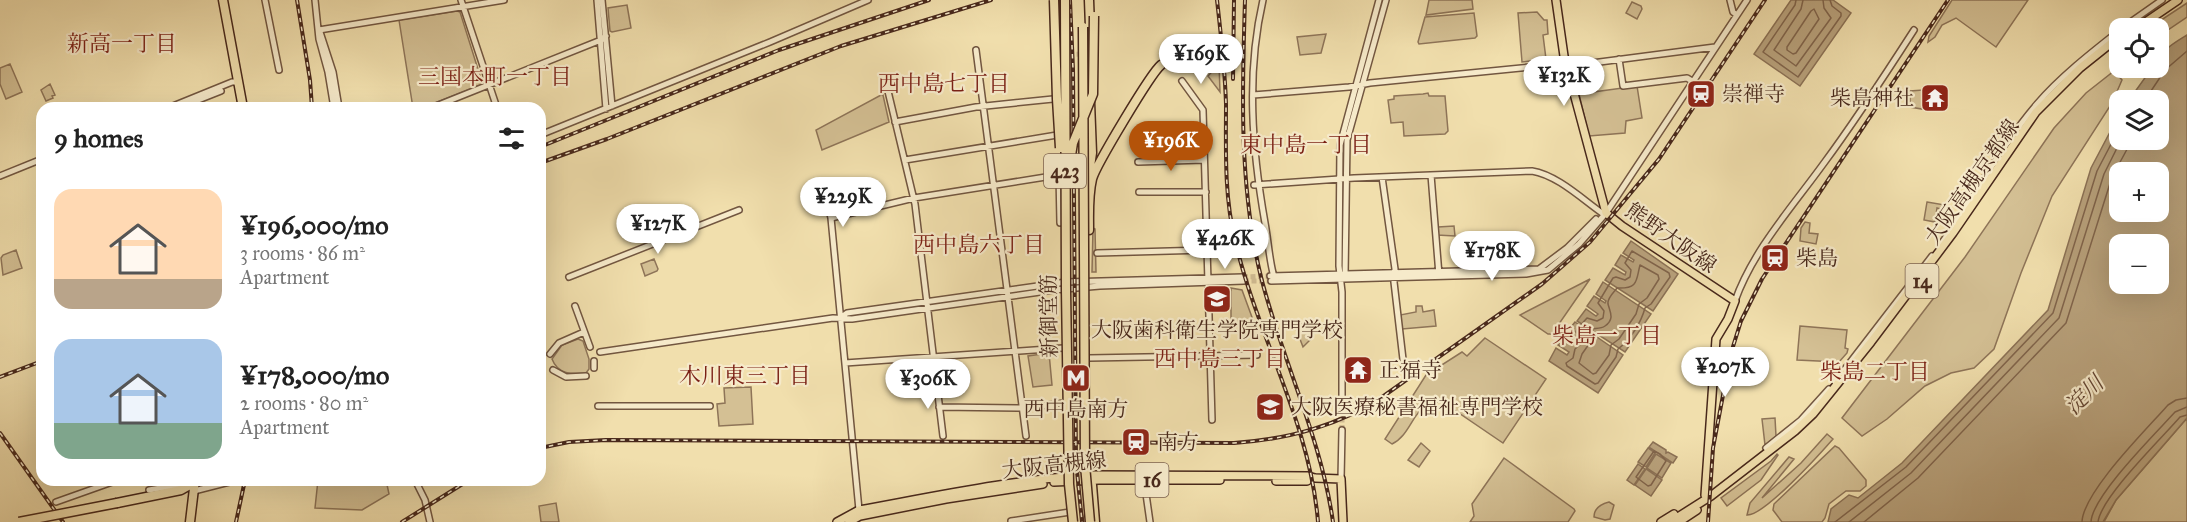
<!DOCTYPE html>
<meta charset="utf-8">
<style>
:root{--surface:#fff;--page:#f2f2f2;--text:#222;--muted:#767676;--accent:#b45309}
body{margin:0;font-family:"IM FELL Great Primer","Noto Serif JP",serif;background:var(--page);color:var(--text);height:100vh;display:flex;flex-direction:column;font-size:22px;white-space:nowrap}
*{box-sizing:border-box;margin:0}
p{font-size:20px;color:var(--muted)}
.icon{flex:none;width:33px;height:33px;fill:none;stroke:currentColor;stroke-width:2;stroke-linecap:round;stroke-linejoin:round}
.map{position:relative;flex:1;overflow:hidden}
.side{position:absolute;left:36px;top:102px;width:510px;height:384px;display:flex;flex-direction:column;background:var(--surface);border-radius:18px;box-shadow:0 6px 24px #0002}
.side>*{flex:none}
.tools{position:absolute;left:2109px;top:18px;display:grid;gap:12px}
.tools a{display:grid;place-items:center;width:60px;height:60px;border-radius:12px;background:var(--surface);box-shadow:0 6px 24px #0002;font-size:30px}
.price{position:absolute;translate:-50% -51px;padding:0 14px;border-radius:21px;background:#fff;color:#222;font-size:20px;line-height:39px;filter:drop-shadow(0 2px 3px #0008)}
.price::after{content:'';position:absolute;left:50%;top:36px;width:18px;height:14px;margin-left:-9px;background:inherit;clip-path:polygon(0 0,100% 0,50% 100%)}
.price.current{background:var(--accent);color:#fff}
ul{padding:0;list-style:none}
li{display:flex;align-items:center;gap:18px;height:150px;padding:0 18px}
li span{display:grid;place-items:center;flex:none;width:168px;height:120px;border-radius:18px;color:#555}
li>.icon{margin-inline-start:auto}
span .icon{width:72px;height:72px;fill:#fffc;stroke-width:1}
li b{font-size:26px}
h2{display:flex;justify-content:space-between;align-items:center;height:72px;padding:0 18px;font-size:26px}
.map>svg:first-child{display:block}
.green{fill:#d4c094;stroke:#8e7458;stroke-width:1.5}
.water{fill:#b8a17b;stroke:#8b7155;stroke-width:1.5;fill-rule:evenodd}
.lines{fill:none;stroke-linecap:round;stroke-linejoin:round}
.shore{stroke:#80644b;stroke-width:1.5}
.minor-tunnel{stroke:#cfba90;stroke-width:5;stroke-dasharray:5 2.5;stroke-linecap:butt}
.minor-casing{stroke:#725640;stroke-width:8}
.major-casing{stroke:#48281b;stroke-width:10}
.highway-casing{stroke:#48281b;stroke-width:11}
.minor{stroke:#f6eaca;stroke-width:5}
.major{stroke:#f1dfad;stroke-width:7}
.highway{stroke:#f1dfad;stroke-width:8}
.rail-casing{stroke:#48281b;stroke-width:4}
.rail{stroke:#f6eaca;stroke-width:1.5;stroke-dasharray:4.5;stroke-linecap:butt}
.highway-bridge-casing{stroke:#48281b;stroke-width:11;stroke-linecap:butt}
.highway-bridge{stroke:#f1dfad;stroke-width:8}
.labels{text-anchor:middle;dominant-baseline:central;stroke-width:4.5;stroke-linejoin:round;paint-order:stroke}
.shield{fill:#f6eaca;stroke:#7c6250;stroke-width:1.5}
.shield-label{font-size:20px;font-weight:bold;fill:#48281b}
.poi-label{font-size:21px;fill:#48281b;stroke:#f6eaca;text-anchor:start}
.street-label{font-size:21px;fill:#48281b;stroke:#f6eaca}
.neighbourhood-label{font-size:22px;fill:#7a1f14;stroke:#f6eaca}
.water-label{font-size:22px;font-style:italic;fill:#644633;stroke:#f6eaca}
</style>
<div class="map">
<svg width="2187" height="522" viewBox="0 0 2187 522">
<rect width="100%" height="100%" fill="#f1dfad"/>
<filter id="stains"><feTurbulence type="fractalNoise" baseFrequency=".00333" numOctaves="4"/><feColorMatrix values="0 0 0 0 .2 0 0 0 0 .09 0 0 0 0 .02 0 0 0 .5 -.17"/></filter>
<radialGradient id="worn" r=".72"><stop offset=".6" stop-color="#630" stop-opacity="0"/><stop offset="1" stop-color="#630" stop-opacity=".3"/></radialGradient>
<!-- green -->
<path class="green" d="M 1429,0 L 1472,0 L 1473,9 L 1426,15 Z
M 1952,0 L 2028,0 L 1996,47 L 1956,18 L 1942,25 L 1935,37 L 1928,42 L 1929,36 Z
M 1632,2 L 1641,6 L 1642,9 L 1637,19 L 1626,13 Z
M 2187,3 L 2187,17 L 2159,36 L 2158,28 L 2149,28 Z
M 627,5 L 631,28 L 612,32 L 610,31 L 608,8 Z
M 457,11 L 460,12 L 482,82 L 481,85 L 422,108 L 413,108 L 399,20 Z
M 1537,12 L 1544,20 L 1547,20 L 1548,34 L 1543,35 L 1546,59 L 1522,62 L 1518,13 Z
M 1474,13 L 1477,36 L 1475,38 L 1419,44 L 1418,42 L 1425,17 Z
M 1326,34 L 1321,53 L 1300,55 L 1297,37 Z
M 10,64 L 22,92 L 6,99 L 0,84 L 0,68 Z
M 1219,64 L 1220,92 L 1208,76 Z
M 2114,71 L 2122,80 L 2112,103 L 2052,196 L 2021,273 L 1994,349 L 1974,368 L 1951,373 L 1925,386 L 1887,419 L 1862,436 L 1842,418 L 1965,257 L 2054,128 L 2086,93 Z
M 50,84 L 55,95 L 52,96 L 53,98 L 46,101 L 41,90 Z
M 1637,86 L 1642,118 L 1626,121 L 1625,133 L 1589,136 L 1579,94 Z
M 1923,90 L 1922,109 L 1910,107 L 1910,91 Z
M 1423,94 L 1428,93 L 1429,96 L 1445,96 L 1448,131 L 1445,134 L 1404,136 L 1403,122 L 1391,123 L 1388,100 L 1394,99 L 1394,96 Z
M 881,95 L 883,95 L 889,122 L 822,150 L 816,130 Z
M 1927,202 L 1945,205 L 1944,210 L 1937,208 L 1935,222 L 1924,220 Z
M 1805,222 L 1810,223 L 1809,233 L 1818,234 L 1816,244 L 1800,241 L 1801,228 Z
M 1454,226 L 1455,236 L 1437,235 L 1438,227 Z
M 1093,228 L 1095,229 L 1096,272 L 1092,272 Z
M 1517,237 L 1518,265 L 1483,266 L 1481,264 L 1480,240 L 1481,238 Z
M 16,250 L 22,268 L 3,275 L 1,258 L 3,255 Z
M 654,259 L 658,269 L 657,271 L 645,276 L 641,264 Z
M 1590,279 L 1552,334 L 1548,334 L 1520,315 Z
M 1231,288 L 1242,290 L 1253,320 L 1252,322 L 1231,323 Z
M 1416,306 L 1422,306 L 1423,312 L 1434,310 L 1436,326 L 1402,329 L 1400,315 L 1416,312 Z
M 1293,321 L 1310,325 L 1310,340 L 1303,347 Z
M 1800,326 L 1847,330 L 1845,348 L 1848,349 L 1847,353 L 1839,362 L 1797,360 Z
M 1485,338 L 1546,379 L 1503,443 L 1444,403 C 1413,397 1415,433 1392,444 L 1385,439 L 1426,375 L 1462,352 L 1467,356 Z
M 578,339 L 583,341 L 589,359 L 589,369 L 586,373 C 572,374 558,375 552,359 L 562,345 Z
M 1049,353 L 1052,385 L 1033,387 L 1028,356 Z
M 751,387 L 753,424 L 719,426 L 717,404 L 725,403 L 724,388 Z
M 1775,418 L 1776,436 L 1765,445 L 1762,419 Z
M 2187,418 L 2187,522 L 2104,522 L 2116,500 Z
M 1827,434 L 1833,439 C 1819,455 1764,516 1747,515 L 1750,503 L 1789,457 L 1794,459 L 1762,498 L 1801,463 Z
M 1421,443 L 1430,451 L 1419,467 L 1408,460 Z
M 1835,446 L 1839,448 L 1866,480 L 1866,486 L 1860,491 L 1846,491 L 1829,504 L 1825,518 L 1822,522 L 1782,522 L 1773,510 L 1774,504 Z
M 1777,454 L 1778,455 L 1761,480 L 1727,506 L 1721,498 L 1771,461 Z
M 1504,458 L 1574,509 L 1575,511 L 1568,522 L 1470,522 L 1474,516 L 1472,504 Z
M 318,480 L 386,480 L 389,494 L 362,510 L 315,508 Z
M 1609,502 L 1614,505 L 1610,519 L 1605,520 L 1594,517 C 1594,508 1601,504 1609,502 Z
M 556,503 L 559,522 L 541,522 L 539,506 Z"/>
<!-- water -->
<path class="water" d="M 1791,0 L 1833,0 L 1851,13 L 1800,86 L 1754,54 Z
M 2187,35 L 2187,418 L 2116,500 L 2103,522 L 1828,522 L 1831,509 L 1849,495 L 1858,498 L 1902,463 L 2048,310 L 2091,168 L 2119,115 L 2120,140 L 2158,140 L 2158,100 L 2129,100 L 2152,68 L 2158,68 C 2158,51 2174,43 2187,35 ZM 2120,172 L 2158,172 L 2158,212 L 2120,212 ZM 2120,244 L 2158,244 L 2158,284 L 2120,284 Z
M 1631,241 L 1678,274 L 1653,311 L 1605,280 L 1613,268 L 1625,275 L 1626,272 L 1615,265 L 1621,255 L 1633,262 L 1634,260 L 1623,253 Z
M 1603,282 L 1651,314 L 1625,352 L 1577,321 L 1586,309 L 1596,316 L 1598,314 L 1587,306 L 1594,296 L 1605,303 L 1606,301 L 1596,294 Z
M 1575,322 L 1623,355 L 1598,393 L 1549,361 L 1556,348 L 1567,355 L 1569,352 L 1558,345 L 1564,335 L 1575,342 L 1577,340 L 1566,333 Z
M 1653,442 L 1666,450 L 1666,453 L 1668,452 L 1677,457 L 1673,463 L 1649,447 Z
M 1648,448 L 1655,453 L 1646,467 L 1638,462 Z
M 1656,454 L 1671,463 L 1662,478 L 1647,468 Z
M 1638,464 L 1645,469 L 1634,485 L 1627,480 Z
M 1646,469 L 1662,480 L 1651,496 L 1635,485 Z"/>
<g class="lines">
<!-- shore -->
<path class="shore" d="M 1796,0 L 1795,5 L 1763,52 L 1798,77 L 1841,16 L 1841,13 L 1832,6 L 1830,0
M 1803,0 L 1801,9 L 1774,50 L 1796,66 L 1831,18 L 1824,8 L 1823,0
M 1814,9 L 1819,19 L 1796,53 L 1793,54 L 1787,50 L 1787,47 L 1811,11 Z
M 2145,100 L 2165,70 L 2187,51
M 1632,251 L 1669,273 L 1670,277 L 1651,304 L 1645,308 C 1641,323 1630,340 1618,349 L 1616,357 L 1598,383 L 1595,384 L 1567,366 L 1566,363 L 1573,358 L 1575,349 L 1582,343 L 1582,338 L 1576,332 L 1577,329 L 1587,318 L 1597,321 L 1603,318 L 1604,311 L 1598,303 L 1613,278 L 1616,277 L 1625,280 L 1630,277 L 1631,270 L 1625,263 Z
M 1640,265 L 1658,275 L 1659,279 L 1647,298 L 1639,304 L 1636,314 L 1619,339 L 1611,345 L 1609,355 L 1596,373 L 1593,374 L 1579,363 L 1582,354 L 1589,344 L 1588,330 C 1593,327 1600,330 1605,326 C 1615,319 1610,312 1608,304 C 1607,298 1614,292 1617,288 C 1639,289 1636,280 1640,265 Z
M 1654,451 L 1660,454 L 1666,461 L 1651,485 L 1648,486 L 1636,477 Z
M 1835,522 L 1906,467 L 2053,313 L 2097,171 L 2120,127
M 1849,522 L 1911,473 L 2059,318 L 2104,174 L 2121,140
M 1864,522 L 1918,478 L 2066,323 L 2112,177 L 2132,140
M 2082,522 C 2083,492 2147,429 2168,405 L 2176,400 L 2187,398
M 2091,522 C 2092,496 2156,433 2175,412 L 2187,407
M 2098,522 C 2101,497 2162,438 2180,417 L 2187,415"/>
<!-- minor-tunnel -->
<path class="minor-tunnel" d="M 1054,55 L 1085,54
M 1243,277 L 1270,276
M 1244,281 L 1271,281
M 1342,430 L 1342,405"/>
<!-- minor casing -->
<g class="minor-casing">
<path id="minor" d="M 265,0 L 279,70
M 315,0 L 319,39 L 328,72 L 334,108
M 461,0 L 497,108
M 597,0 L 606,109
M 602,0 L 612,106
M 1263,0 C 1246,74 1252,149 1265,223 C 1268,239 1269,257 1273,273
M 1730,0 L 1733,12 L 1737,15
M 2122,28 L 2162,0
M 319,30 L 504,0
M 320,32 L 333,72 L 339,108
M 976,50 L 1026,436
M 1619,59 L 1623,86 L 1687,78 L 1692,81
M 1182,81 L 1203,110 L 1212,420
M 887,87 L 915,204 L 943,436
M 1253,95 L 1349,87 L 1370,83 L 1560,64 L 1569,66 L 1715,47
M 168,108 L 232,82 L 239,82
M 178,108 L 221,91
M 431,108 L 601,40 L 606,36
M 895,122 L 976,107 L 1053,99
M 540,135 L 770,42 L 868,0
M 905,160 L 1057,135
M 1138,162 L 1204,160
M 1059,175 L 1060,223
M 1431,175 L 1439,275
M 0,176 L 42,159
M 1382,177 L 1395,269 L 1394,282 L 1404,368 L 1406,371
M 1254,185 L 1354,178 L 1532,171 C 1557,175 1582,199 1602,213 L 1606,213
M 824,189 L 831,218
M 1139,192 L 1206,192
M 1941,244 C 1974,198 2000,147 2037,104 C 2060,77 2092,52 2120,30
M 1097,253 L 1206,250
M 1270,276 L 1539,269 L 1567,248 L 1596,219
M 1345,276 L 1347,140 L 1386,0
M 569,277 L 739,210
M 1271,281 L 1526,274 L 1548,270 L 1579,244 L 1606,213 L 1747,0
M 1735,301 C 1753,250 1793,206 1824,163 C 1856,120 1885,75 1914,30
M 575,306 L 590,347
M 840,318 L 847,313 L 1066,282 L 1243,277
M 600,352 L 833,318 L 852,319 L 1054,290 L 1100,286 L 1244,281
M 550,354 L 559,343 L 584,332
M 1089,358 L 1257,355
M 594,361 L 594,368
M 845,363 L 1063,348
M 553,370 L 566,377 L 586,376
M 1835,382 L 1932,256
M 1342,405 L 1342,292 L 1339,266 L 1340,145 L 1379,0
M 598,406 L 710,406
M 939,407 L 1023,408 L 1064,403
M 1766,448 L 1801,420 L 1829,389
M 1341,479 L 1342,430
M 415,480 L 425,500 L 430,522
M 1144,480 L 1150,522
M 149,490 L 207,480
M 194,491 L 237,480
M 56,502 L 118,480
M 859,510 L 831,218 L 914,198 L 1052,176 L 1087,173
M 1011,521 L 1070,512"/>
</g>
<!-- major casing -->
<g class="major-casing">
<path id="major" d="M 1556,0 L 1564,56 L 1606,213 L 1622,226 L 1735,301 L 1728,319 L 1716,339 L 1705,495
M 2137,28 L 2178,0
M 1276,481 L 1307,481
M 1054,482 L 1099,480 L 1220,480
M 837,522 L 859,510 C 936,496 1014,479 1092,475 L 1308,476 L 1315,478 L 1341,479 L 1343,522
M 849,522 L 860,516 L 946,499 L 1043,484
M 1661,522 L 1674,514
M 1670,522 L 1711,496 L 1795,431 L 1813,414 L 1871,342 L 1953,233 L 2036,112 L 2080,68 L 2120,36
M 1679,522 L 1697,510"/>
</g>
<!-- highway casing -->
<g class="highway-casing">
<path id="highway" d="M 223,0 L 243,108
M 1089,0 L 1090,27
M 1087,187 L 1092,153 L 1090,102
M 1089,230 C 1089,213 1088,196 1092,179 C 1096,165 1151,73 1161,65
M 1087,470 L 1092,485 L 1095,522
M 1070,472 L 1079,522
M 117,503 L 181,490 L 195,482
M 190,522 L 195,480"/>
</g>
<!-- minor -->
<use href="#minor" class="minor"/>
<!-- major -->
<use href="#major" class="major"/>
<!-- highway -->
<use href="#highway" class="highway"/>
<!-- rail casing -->
<g class="rail-casing">
<path id="rail" d="M 297,0 L 310,80 L 312,108
M 1070,0 L 1073,69 L 1076,461 L 1082,522
M 1217,0 C 1221,35 1225,69 1226,104 C 1226,149 1224,195 1235,240 C 1257,336 1310,422 1318,522
M 1245,0 C 1242,92 1239,187 1261,277 C 1282,360 1321,437 1333,522
M 1233,79 L 1234,0
M 540,147 L 779,50 L 929,0
M 540,163 L 607,139 L 841,46 L 991,0
M 0,377 L 42,361
M 0,433 L 63,522
M 540,448 L 569,442 L 606,440 L 1234,443 C 1289,439 1339,426 1385,395 L 1542,284 L 1590,242 L 1659,159 L 1765,0
M 236,522 L 245,480
M 402,522 L 469,480
M 1708,522 L 1713,448 L 1731,353 L 1741,321 L 1762,279 L 1948,0"/>
</g>
<!-- rail -->
<use href="#rail" class="rail"/>
<!-- highway-bridge casing -->
<g class="highway-bridge-casing">
<path id="highway-bridge" d="M 1054,0 L 1057,99 L 1060,148
M 1065,0 L 1066,290 L 1069,484 L 1073,522
M 1083,27 L 1085,465 L 1090,522
M 1070,162 L 1073,143 L 1093,94 L 1094,16
M 19,522 L 117,503"/>
</g>
<!-- highway-bridge -->
<use href="#highway-bridge" class="highway-bridge"/>
</g>
<!-- icons -->
<defs>
<g id="station-square" transform="scale(1.5)"><rect x="-9" y="-9" width="18" height="18" rx="4" fill="#8f2418" stroke="#f6eaca"/><path d="M-3-6H3Q5-6 5-4V2Q5 4 3 4L4.5 6H3L1.5 4h-3L-3 6H-4.5L-3 4Q-5 4-5 2V-4Q-5-6-3-6ZM-3.5-4v3h7v-3ZM-3.5 1v1.5H-2V1ZM2 1v1.5H3.5V1Z" fill="#fff"/></g>
<g id="temple-square" transform="scale(1.5)"><rect x="-9" y="-9" width="18" height="18" rx="4" fill="#8f2418" stroke="#f6eaca"/><path d="M0-6L5-2H3V0L6.5 2.5H4V6H1.5V3h-3V6H-4V2.5H-6.5L-3 0V-2H-5Z" fill="#fff"/></g>
<g id="university-square" transform="scale(1.5)"><rect x="-9" y="-9" width="18" height="18" rx="4" fill="#8f2418" stroke="#f6eaca"/><path d="M0-5L7-2L0 1L-7-2ZM-4 1L0 2.5L4 1V4Q0 6-4 4Z" fill="#fff"/></g>
<g id="metro-square" transform="scale(1.5)"><rect x="-9" y="-9" width="18" height="18" rx="4" fill="#8f2418" stroke="#f6eaca"/><path d="M-5.5 5V-5H-3L0 0L3-5H5.5V5H3V-.5L0 4L-3-.5V5Z" fill="#fff"/></g>
</defs>
<g fill-rule="evenodd">
<use href="#station-square" x="1701" y="94"/>
<use href="#temple-square" x="1935" y="98"/>
<use href="#station-square" x="1775" y="258"/>
<use href="#university-square" x="1217" y="299"/>
<use href="#temple-square" x="1358" y="370"/>
<use href="#metro-square" x="1076" y="378"/>
<use href="#university-square" x="1270" y="407"/>
<use href="#station-square" x="1136" y="442"/>
</g>
<g class="labels">
<!-- shield labels -->
<g class="shield">
<rect x="1044" y="154" width="42" height="34" rx="4.5"/>
<rect x="1905.5" y="264" width="33" height="34" rx="4.5"/>
<rect x="1135.5" y="463" width="33" height="34" rx="4.5"/>
</g>
<g class="shield-label">
<text x="1065" y="171">423</text>
<text x="1922" y="281">14</text>
<text x="1152" y="480">16</text>
</g>
<!-- poi labels -->
<g class="poi-label">
<text x="1722" y="94">崇禅寺</text>
<text x="1914" y="98" text-anchor="end">柴島神社</text>
<text x="1796" y="258">柴島</text>
<text x="1217" y="330" text-anchor="middle">大阪歯科衛生学院専門学校</text>
<text x="1379" y="370">正福寺</text>
<text x="1291" y="407">大阪医療秘書福祉専門学校</text>
<text x="1076" y="409" text-anchor="middle">西中島南方</text>
<text x="1157" y="442">南方</text>
</g>
<!-- street labels -->
<g class="street-label">
<text transform="translate(1972 182) rotate(-55)">大阪高槻京都線</text>
<text transform="translate(1671 238) rotate(35)">熊野大阪線</text>
<text transform="translate(1049 316) rotate(-91)">新御堂筋</text>
<text transform="translate(1054 465) rotate(-6)">大阪高槻線</text>
</g>
<!-- neighbourhood labels -->
<g class="neighbourhood-label">
<text x="122" y="43">新高一丁目</text>
<text x="495" y="76">三国本町一丁目</text>
<text x="944" y="83">西中島七丁目</text>
<text x="1306" y="144">東中島一丁目</text>
<text x="979" y="244">西中島六丁目</text>
<text x="1607" y="335">柴島一丁目</text>
<text x="1220" y="358">西中島三丁目</text>
<text x="1875" y="371">柴島二丁目</text>
<text x="745" y="375">木川東三丁目</text>
</g>
<!-- water labels -->
<g class="water-label">
<text transform="translate(2084 395) rotate(-45)">淀川</text>
</g>
</g>
<rect width="100%" height="100%" filter="url(#stains)"/>
<rect width="100%" height="100%" fill="url(#worn)"/>
</svg>
<div class="tools">
<a><svg class="icon" aria-label="locate" viewBox="0 0 24 24"><circle cx="12" cy="12" r="6"/><path d="M12 2v4M12 18v4M2 12h4M18 12h4"/></svg></a>
<a><svg class="icon" aria-label="layers" viewBox="0 0 24 24"><path d="M12 4l9 5-9 5-9-5zM3 14l9 5 9-5"/></svg></a>
<a>+</a>
<a>−</a>
</div>
<b class="price" style="left:1201px;top:85px">¥169K</b>
<b class="price" style="left:1564px;top:107px">¥132K</b>
<b class="price current" style="left:1171px;top:172px">¥196K</b>
<b class="price" style="left:843px;top:228px">¥229K</b>
<b class="price" style="left:658px;top:255px">¥127K</b>
<b class="price" style="left:1225px;top:270px">¥426K</b>
<b class="price" style="left:1492px;top:282px">¥178K</b>
<b class="price" style="left:1725px;top:398px">¥207K</b>
<b class="price" style="left:928px;top:410px">¥306K</b>
<section class="side">
<h2>9 homes<svg class="icon" aria-label="filters" viewBox="0 0 24 24"><path d="M4 7h16M4 17h16"/><circle cx="9" cy="7" r="2"/><circle cx="15" cy="17" r="2"/></svg></h2>
<ul>
<li><span style="background:linear-gradient(#ffd9b3 75%,#b9a48a 0)"><svg class="icon" aria-label="home" viewBox="0 0 24 24"><path d="M3 11l9-7 9 7M6 9v11h12V9"/></svg></span><div><b>¥196,000/mo</b><p>3 rooms · 86 m²</p><p>Apartment</p></div></li>
<li><span style="background:linear-gradient(#a9c7e8 70%,#7fa58c 0)"><svg class="icon" aria-label="home" viewBox="0 0 24 24"><path d="M3 11l9-7 9 7M6 9v11h12V9"/></svg></span><div><b>¥178,000/mo</b><p>2 rooms · 80 m²</p><p>Apartment</p></div></li>
</ul>
</section>
</div>
